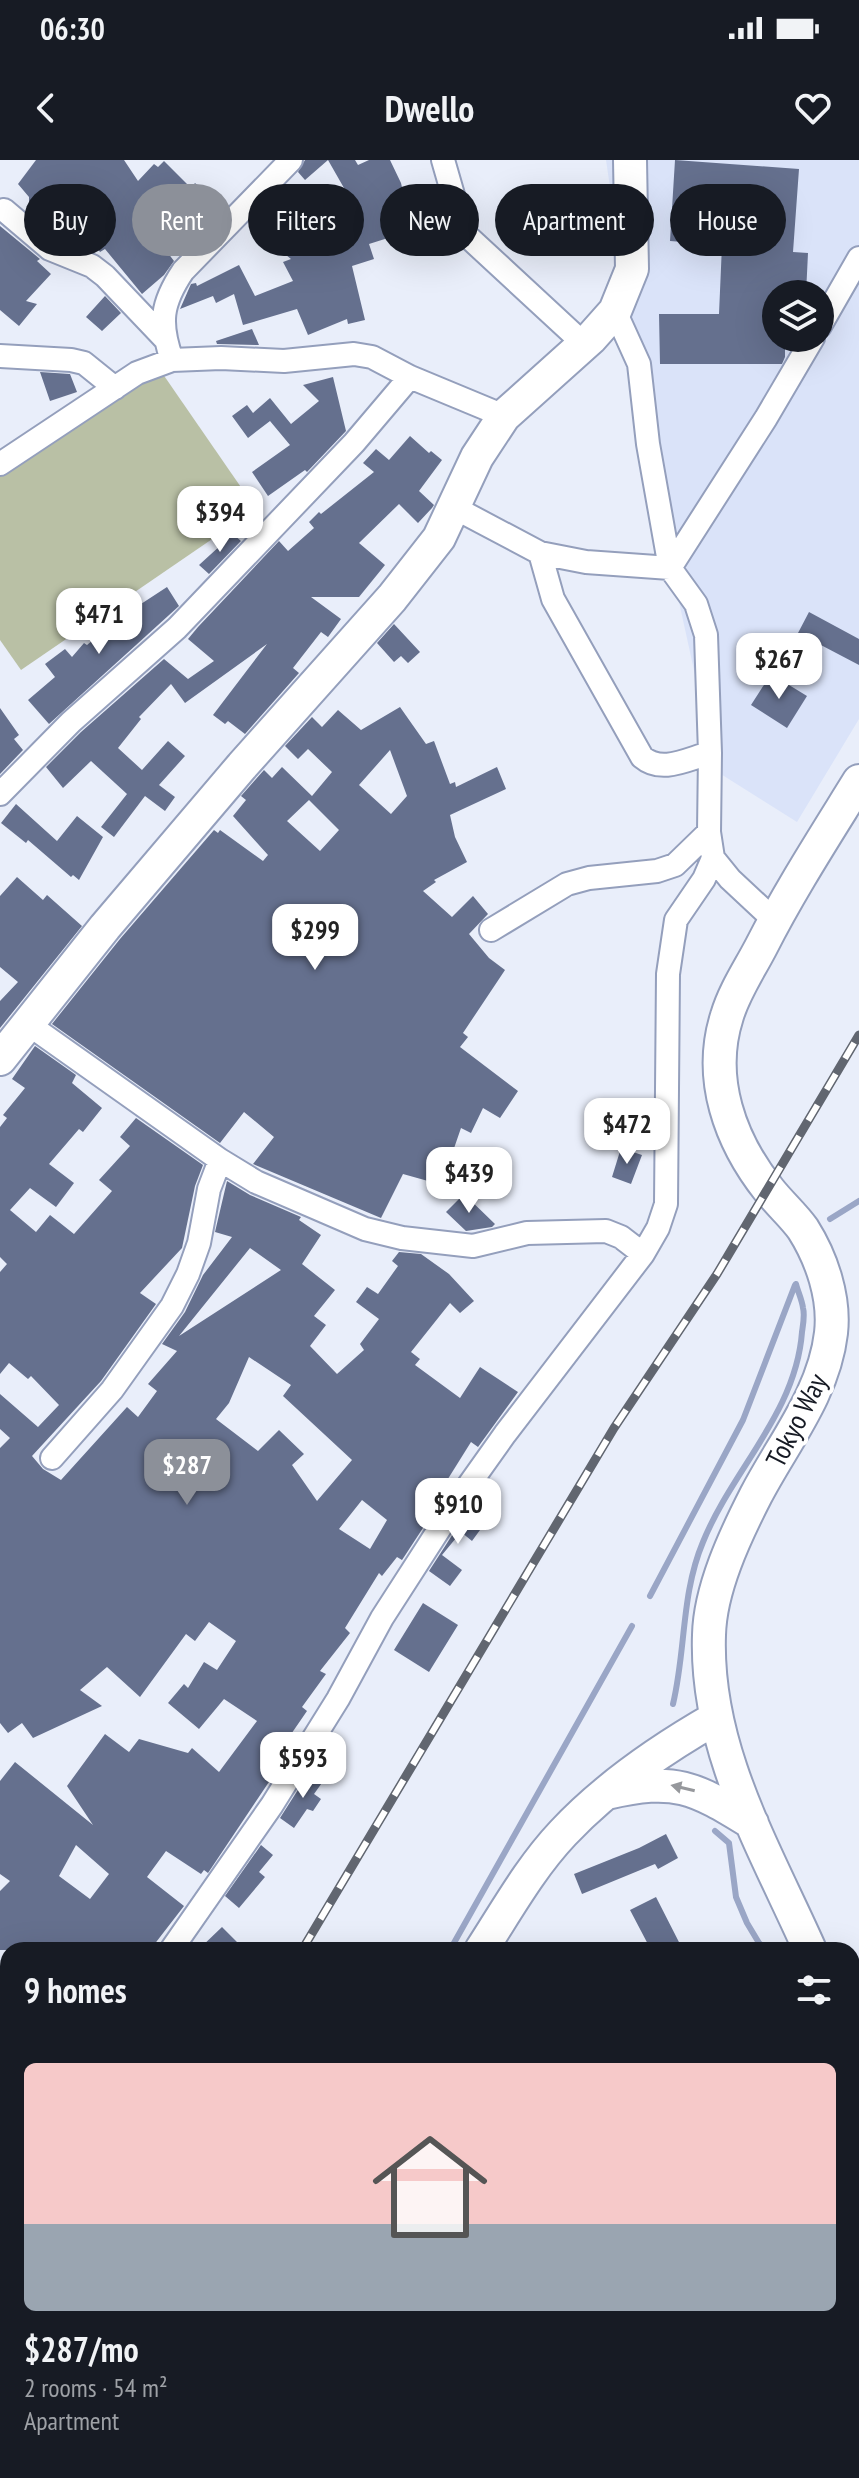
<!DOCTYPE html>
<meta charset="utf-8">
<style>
:root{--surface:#171b24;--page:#20242c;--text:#f1f3f6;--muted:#9ea1a6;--accent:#8c9099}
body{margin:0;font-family:"PT Sans Narrow",sans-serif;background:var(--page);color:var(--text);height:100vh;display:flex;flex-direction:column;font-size:30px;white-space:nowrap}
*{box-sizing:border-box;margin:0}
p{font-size:26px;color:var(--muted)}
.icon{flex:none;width:44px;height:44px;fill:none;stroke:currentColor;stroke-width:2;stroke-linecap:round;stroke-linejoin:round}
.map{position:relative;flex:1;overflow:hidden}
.sheet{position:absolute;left:0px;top:1782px;width:860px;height:536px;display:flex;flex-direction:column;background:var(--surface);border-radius:24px 24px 0 0;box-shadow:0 8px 32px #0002}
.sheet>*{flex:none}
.hud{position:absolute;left:24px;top:24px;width:812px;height:72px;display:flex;gap:16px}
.buttons{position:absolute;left:762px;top:120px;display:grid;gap:16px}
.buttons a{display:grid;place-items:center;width:72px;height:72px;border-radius:50%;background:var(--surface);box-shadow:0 8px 32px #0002;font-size:40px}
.price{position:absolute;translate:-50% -68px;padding:0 18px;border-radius:16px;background:#fff;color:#222;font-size:26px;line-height:52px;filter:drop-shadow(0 2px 4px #0008)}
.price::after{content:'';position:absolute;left:50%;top:48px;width:24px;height:18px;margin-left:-12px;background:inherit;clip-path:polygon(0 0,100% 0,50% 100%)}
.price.on{background:var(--accent);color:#fff}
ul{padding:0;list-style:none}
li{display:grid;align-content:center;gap:16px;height:424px;padding:0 24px}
li span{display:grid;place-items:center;height:248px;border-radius:12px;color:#555}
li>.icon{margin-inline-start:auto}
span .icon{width:144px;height:144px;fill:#fffc;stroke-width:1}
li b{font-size:34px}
h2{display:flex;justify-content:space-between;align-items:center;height:96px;padding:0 24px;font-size:34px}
.chip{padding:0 28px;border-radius:36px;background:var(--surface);box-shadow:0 8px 32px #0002;font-size:28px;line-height:72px}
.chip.on{background:var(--accent);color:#fff}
.status{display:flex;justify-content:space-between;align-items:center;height:56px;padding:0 40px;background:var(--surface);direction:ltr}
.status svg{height:22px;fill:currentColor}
header{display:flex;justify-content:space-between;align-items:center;height:104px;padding:0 24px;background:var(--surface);font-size:36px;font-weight:600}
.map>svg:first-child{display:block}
.built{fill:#dae3f9;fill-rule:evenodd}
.green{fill:#b9c0a5}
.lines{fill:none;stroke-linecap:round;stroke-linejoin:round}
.stream{stroke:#9aa6c6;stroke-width:6}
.building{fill:#65708e;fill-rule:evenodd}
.street-casing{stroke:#949fbc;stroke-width:26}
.secondary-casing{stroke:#949fbc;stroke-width:36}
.street{stroke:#fff;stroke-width:22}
.secondary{stroke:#fff;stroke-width:32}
.rail-casing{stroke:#616670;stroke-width:9}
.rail{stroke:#fff;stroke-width:6;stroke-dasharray:18;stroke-linecap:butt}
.oneway{fill:#96989c}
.labels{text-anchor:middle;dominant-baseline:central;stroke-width:8;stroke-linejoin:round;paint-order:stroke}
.street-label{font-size:28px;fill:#161a24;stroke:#fff}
</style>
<div class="status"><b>06:30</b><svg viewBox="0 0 49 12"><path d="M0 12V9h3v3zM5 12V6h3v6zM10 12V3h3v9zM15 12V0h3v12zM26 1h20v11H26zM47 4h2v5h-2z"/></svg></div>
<header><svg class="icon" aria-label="back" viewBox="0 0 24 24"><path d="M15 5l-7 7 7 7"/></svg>Dwello<svg class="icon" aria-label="heart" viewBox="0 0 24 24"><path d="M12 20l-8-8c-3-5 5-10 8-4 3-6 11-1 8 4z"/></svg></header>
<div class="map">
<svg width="859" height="2318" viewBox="0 0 859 2318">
<rect width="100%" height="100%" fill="#e9eefa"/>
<!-- built -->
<path class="built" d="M 606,0 L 859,0 L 859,559 L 797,662 L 716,611 L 655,332 ZM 776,134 L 820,134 L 820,178 L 776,178 Z"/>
<!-- green -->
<path class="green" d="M 158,207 L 256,349 L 21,510 L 0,480 L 0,315 Z"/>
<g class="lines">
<!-- stream -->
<path class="stream" d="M 830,1059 L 859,1041
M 650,1436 L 743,1260 L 795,1125
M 673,1544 C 686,1490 681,1434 703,1382 C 732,1310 796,1253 802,1172 C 803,1165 805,1155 803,1148 C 802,1140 798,1132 796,1124
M 715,1671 L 729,1683 L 736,1737 L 747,1763 L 759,1783 L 767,1790
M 450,1790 L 632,1466
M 853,1938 L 859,1951
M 109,2318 L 115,2310"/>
</g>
<!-- building -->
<path class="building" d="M 36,0 L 124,0 L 138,21 L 154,4 L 158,7 L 164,1 L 191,28 L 195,23 L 220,45 L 196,75 L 168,93 L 174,101 L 164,115 L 142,134 L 105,89 L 100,92 L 86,71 L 68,81 L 57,77 L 29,47 L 29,37 L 18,24 Z
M 305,0 L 355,0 L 358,5 L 369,0 L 390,0 L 401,23 L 405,40 L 400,41 L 410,71 L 369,84 L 374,99 L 352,106 L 365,160 L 348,164 L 347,159 L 308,175 L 297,149 L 243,165 L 234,134 L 216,143 L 213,136 L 180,149 L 191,124 L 196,123 L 197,126 L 239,105 L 255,136 L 293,121 L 283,102 L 291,99 L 271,83 L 299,48 L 318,64 L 352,55 L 348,35 L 328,0 L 305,20 L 298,12 Z
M 675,0 L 799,9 L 793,92 L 808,93 L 806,134 L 776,134 L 776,178 L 785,178 L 785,197 L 782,204 L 660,204 L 659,154 L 719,154 L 722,85 L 670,81 Z
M 0,66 L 40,99 L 37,101 L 51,114 L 26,141 L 37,144 L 19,166 L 0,150 Z
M 105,136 L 121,153 L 102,171 L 86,157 Z
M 252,169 L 259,185 L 217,184 L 216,181 Z
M 40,212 L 70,214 L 77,232 L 50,241 Z
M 333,217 L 346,271 L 307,312 L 305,310 L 268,336 L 252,312 L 290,285 L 270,261 L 248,278 L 232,256 L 247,245 L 253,253 L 270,238 L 291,264 L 319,241 L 303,225 Z
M 410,276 L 429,293 L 431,291 L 442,300 L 419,331 L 434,345 L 432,348 L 418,363 L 399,344 L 359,383 L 385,405 L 359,437 L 311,437 L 341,459 L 328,477 L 321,472 L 293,508 L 299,513 L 245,574 L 228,561 L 225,564 L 213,555 L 267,484 L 185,543 L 171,524 L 139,557 L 141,559 L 118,588 L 142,610 L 168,581 L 185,596 L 159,625 L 175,637 L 165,651 L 145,636 L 114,677 L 101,667 L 127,634 L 91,601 L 63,628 L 46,607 L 81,572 L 164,499 L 188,519 L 214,501 L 188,479 L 198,467 L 279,381 L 288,391 L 314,368 L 309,362 L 319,352 L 321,354 L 374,312 L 363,303 L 376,289 L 389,300 Z
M 233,374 L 241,381 L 209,414 L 199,405 Z
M 167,427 L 179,446 L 49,564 L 28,540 L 55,517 L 45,504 L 65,489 L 72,497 L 84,483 L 87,485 L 121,457 Z
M 809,452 L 859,479 L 859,505 L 798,473 Z
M 394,464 L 420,492 L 408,503 L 401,496 L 394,502 L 377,483 Z
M 771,514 L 807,536 L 787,568 L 751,545 Z
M 400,547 L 426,584 L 434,581 L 450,624 L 455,622 L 456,627 L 497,607 L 506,629 L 450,655 L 455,677 L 467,702 L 434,720 L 436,722 L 423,731 L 452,757 L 473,736 L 488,754 L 469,774 L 489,798 L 505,810 L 463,873 L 468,877 L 460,887 L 518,931 L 500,958 L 483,948 L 471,973 L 461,968 L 451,997 L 437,992 L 428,1021 L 403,1014 L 381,1058 L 253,1004 L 274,977 L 244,952 L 220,983 L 52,864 L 120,779 L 214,670 L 218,673 L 220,670 L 263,701 L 268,695 L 233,656 L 246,640 L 241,636 L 264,610 L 272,618 L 282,607 L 312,636 L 332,612 L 308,589 L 298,599 L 285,586 L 312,557 L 322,567 L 338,550 L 361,570 ZM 390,590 L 407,636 L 391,654 L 359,625 ZM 309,640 L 339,670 L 320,691 L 287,661 Z
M 0,548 L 19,575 L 14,579 L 23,590 L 0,614 Z
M 16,644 L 57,681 L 77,656 L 103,677 L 79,720 L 73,715 L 71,717 L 28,680 L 26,683 L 1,663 Z
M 17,717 L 43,740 L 47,735 L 82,766 L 0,868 L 0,841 L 18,822 L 0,807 L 0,736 Z
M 35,886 L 76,915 L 72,923 L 102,948 L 83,972 L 79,969 L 49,1004 L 74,1023 L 56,1047 L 30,1028 L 10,1050 L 36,1072 L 50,1055 L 74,1074 L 112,1031 L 99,1020 L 130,986 L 120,977 L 136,958 L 203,1005 L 195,1026 L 182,1088 L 140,1133 L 156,1144 L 101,1221 L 32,1296 L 43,1309 L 61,1320 L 127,1247 L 138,1257 L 157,1231 L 148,1224 L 177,1191 L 162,1184 L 185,1152 L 203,1115 L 232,1077 L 215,1072 L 227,1021 L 250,1035 L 301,1057 L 299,1060 L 321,1075 L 302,1104 L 335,1130 L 314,1156 L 326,1165 L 310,1186 L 337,1214 L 364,1190 L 360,1184 L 379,1159 L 356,1142 L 367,1127 L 378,1134 L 398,1106 L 392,1101 L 399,1092 L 421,1094 L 449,1114 L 474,1141 L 460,1153 L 450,1143 L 411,1192 L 420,1199 L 415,1205 L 460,1238 L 480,1207 L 518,1232 L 478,1287 L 471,1282 L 446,1322 L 451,1324 L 449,1328 L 406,1394 L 402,1400 L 397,1397 L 382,1416 L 379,1413 L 345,1468 L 350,1473 L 320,1511 L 326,1514 L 302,1547 L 307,1551 L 276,1596 L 283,1601 L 208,1713 L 204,1710 L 201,1714 L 166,1691 L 147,1717 L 184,1746 L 150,1790 L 0,1790 L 0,1731 L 10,1721 L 0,1714 L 0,1621 L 15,1602 L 93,1665 L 67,1626 L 105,1574 L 129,1592 L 139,1579 L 188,1593 L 192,1588 L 219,1612 L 257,1561 L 224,1539 L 199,1569 L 168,1543 L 184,1524 L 188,1528 L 204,1502 L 217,1510 L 236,1481 L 209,1462 L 195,1481 L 186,1474 L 140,1537 L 107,1507 L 80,1530 L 102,1546 L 33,1578 L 22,1563 L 8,1573 L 0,1563 L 0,1288 L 10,1278 L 0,1269 L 0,1234 L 38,1267 L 59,1245 L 31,1216 L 28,1219 L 9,1203 L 0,1214 L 0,1112 L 7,1104 L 0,1097 L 0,967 L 7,958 L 3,955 L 25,928 L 12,919 ZM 250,1088 L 281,1110 L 179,1176 ZM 249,1197 L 291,1225 L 283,1236 L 352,1300 L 317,1341 L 292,1305 L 304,1294 L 279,1270 L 258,1291 L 216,1259 L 229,1243 ZM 362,1340 L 387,1360 L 370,1389 L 339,1369 ZM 76,1685 L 109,1714 L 90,1739 L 59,1716 Z
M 621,988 L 642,995 L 631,1024 L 612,1017 Z
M 464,1034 L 495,1064 L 492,1067 L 466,1071 L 446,1052 Z
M 471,1346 L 488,1359 L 472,1381 L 461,1372 L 442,1395 L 462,1410 L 450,1426 L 429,1411 Z
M 423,1443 L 458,1465 L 429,1512 L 394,1490 Z
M 310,1611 L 324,1620 L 314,1634 L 321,1639 L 313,1651 L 307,1649 L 294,1668 L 280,1658 Z
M 666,1674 L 678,1698 L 658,1709 L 655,1704 L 582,1734 L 574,1714 L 639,1688 Z
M 261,1685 L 273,1695 L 259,1712 L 265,1717 L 239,1748 L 225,1736 Z
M 656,1737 L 683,1790 L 651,1790 L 630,1750 Z
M 222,1767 L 237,1782 L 230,1790 L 198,1790 Z"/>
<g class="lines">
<!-- street casing -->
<g class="street-casing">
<path id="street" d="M 443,0 L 464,73 L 584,184
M 4,50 L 50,89 L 92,106 L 105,116 L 165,179
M 820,166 L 859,98
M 0,196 L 71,200 L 84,203 L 115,228
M 172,200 C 159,163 161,144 183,111 L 291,0
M 0,304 L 137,213 L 172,200 L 221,198 L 284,201 L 354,194 L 372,197 L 410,217 L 504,256
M 455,348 L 540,393 L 586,402 L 670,408 L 648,284 L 639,204 L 615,151
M 540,393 L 553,439 L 642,597 C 662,614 687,599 710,593
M 0,634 L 71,562 L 177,468 L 354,283 L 410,217
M 774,760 L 730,719 L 713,698 L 709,672 L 710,593 L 706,475 L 696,444 L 670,408 L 766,258 L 813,178
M 491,770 L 567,724 L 589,718 L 657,711 L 675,705 L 709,672
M 28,864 L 220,1000 L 256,1022 L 365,1069 L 402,1078 L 473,1086 L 527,1073 L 606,1071 L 621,1077 L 643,1094
M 52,1298 L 112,1230 L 172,1146 L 188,1114 L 199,1083 L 209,1029 L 220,1000
M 171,1790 L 272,1645 L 338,1539 L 382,1458 L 456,1343 L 505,1274 L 643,1094 L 658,1068 L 666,1044 L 668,814 L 676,760 L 704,719 L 713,698
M 0,1839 L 8,1843
M 0,2132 L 8,2118
M 497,2310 L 510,2318"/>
</g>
<!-- secondary casing -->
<g class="secondary-casing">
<path id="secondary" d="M 0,899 L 105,767 L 242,606 L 392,438 L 439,378 L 477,297 L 504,256 L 591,178 L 615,151 L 632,109 L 630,0
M 607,1633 C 675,1617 694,1627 752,1663
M 481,1790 C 507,1750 530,1708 563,1673 C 607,1626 660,1590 716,1558
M 810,1790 C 765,1689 705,1589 709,1475 C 710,1429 735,1376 756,1335 C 783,1283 824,1234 831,1173 C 835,1138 822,1099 803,1069 C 793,1055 780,1044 769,1030 C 730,981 707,918 727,856 C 734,832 749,810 761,787 C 790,730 825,676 859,621
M 852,1884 L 859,1900
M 144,2318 L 149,2310"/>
</g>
<!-- street -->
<use href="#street" class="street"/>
<!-- secondary -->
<use href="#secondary" class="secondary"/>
<!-- rail casing -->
<g class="rail-casing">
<path id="rail" d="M 302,1790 L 614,1268 L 717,1114 L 859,875
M 0,2295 L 8,2282"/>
</g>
<!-- rail -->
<use href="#rail" class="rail"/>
</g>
<!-- one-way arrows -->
<defs><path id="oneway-solid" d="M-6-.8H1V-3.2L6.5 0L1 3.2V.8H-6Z" transform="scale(2)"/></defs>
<use class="oneway" href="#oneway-solid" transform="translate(683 1628) rotate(-167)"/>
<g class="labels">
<!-- street labels -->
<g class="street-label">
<text transform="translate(796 1260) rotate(-63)">Tokyo Way</text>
</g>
</g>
</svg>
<div class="buttons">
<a><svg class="icon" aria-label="layers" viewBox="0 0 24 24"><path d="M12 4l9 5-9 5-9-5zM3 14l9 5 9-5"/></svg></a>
</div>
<b class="price" style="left:220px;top:394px">$394</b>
<b class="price" style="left:99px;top:496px">$471</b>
<b class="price" style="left:779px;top:541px">$267</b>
<b class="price" style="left:315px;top:812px">$299</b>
<b class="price" style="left:627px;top:1006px">$472</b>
<b class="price" style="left:469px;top:1055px">$439</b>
<b class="price on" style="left:187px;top:1347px">$287</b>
<b class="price" style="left:458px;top:1386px">$910</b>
<b class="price" style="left:303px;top:1640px">$593</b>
<div class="hud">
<a class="chip">Buy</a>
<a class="chip on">Rent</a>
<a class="chip">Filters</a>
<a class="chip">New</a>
<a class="chip">Apartment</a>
<a class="chip">House</a>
</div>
<section class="sheet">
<h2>9 homes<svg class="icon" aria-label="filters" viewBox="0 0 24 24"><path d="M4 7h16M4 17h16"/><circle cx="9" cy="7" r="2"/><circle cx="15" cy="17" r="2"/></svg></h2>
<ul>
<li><span style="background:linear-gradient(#f6c9c9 65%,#9aa5b1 0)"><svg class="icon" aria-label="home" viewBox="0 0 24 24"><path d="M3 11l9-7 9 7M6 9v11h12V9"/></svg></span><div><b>$287/mo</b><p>2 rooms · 54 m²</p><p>Apartment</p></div></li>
</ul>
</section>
</div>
